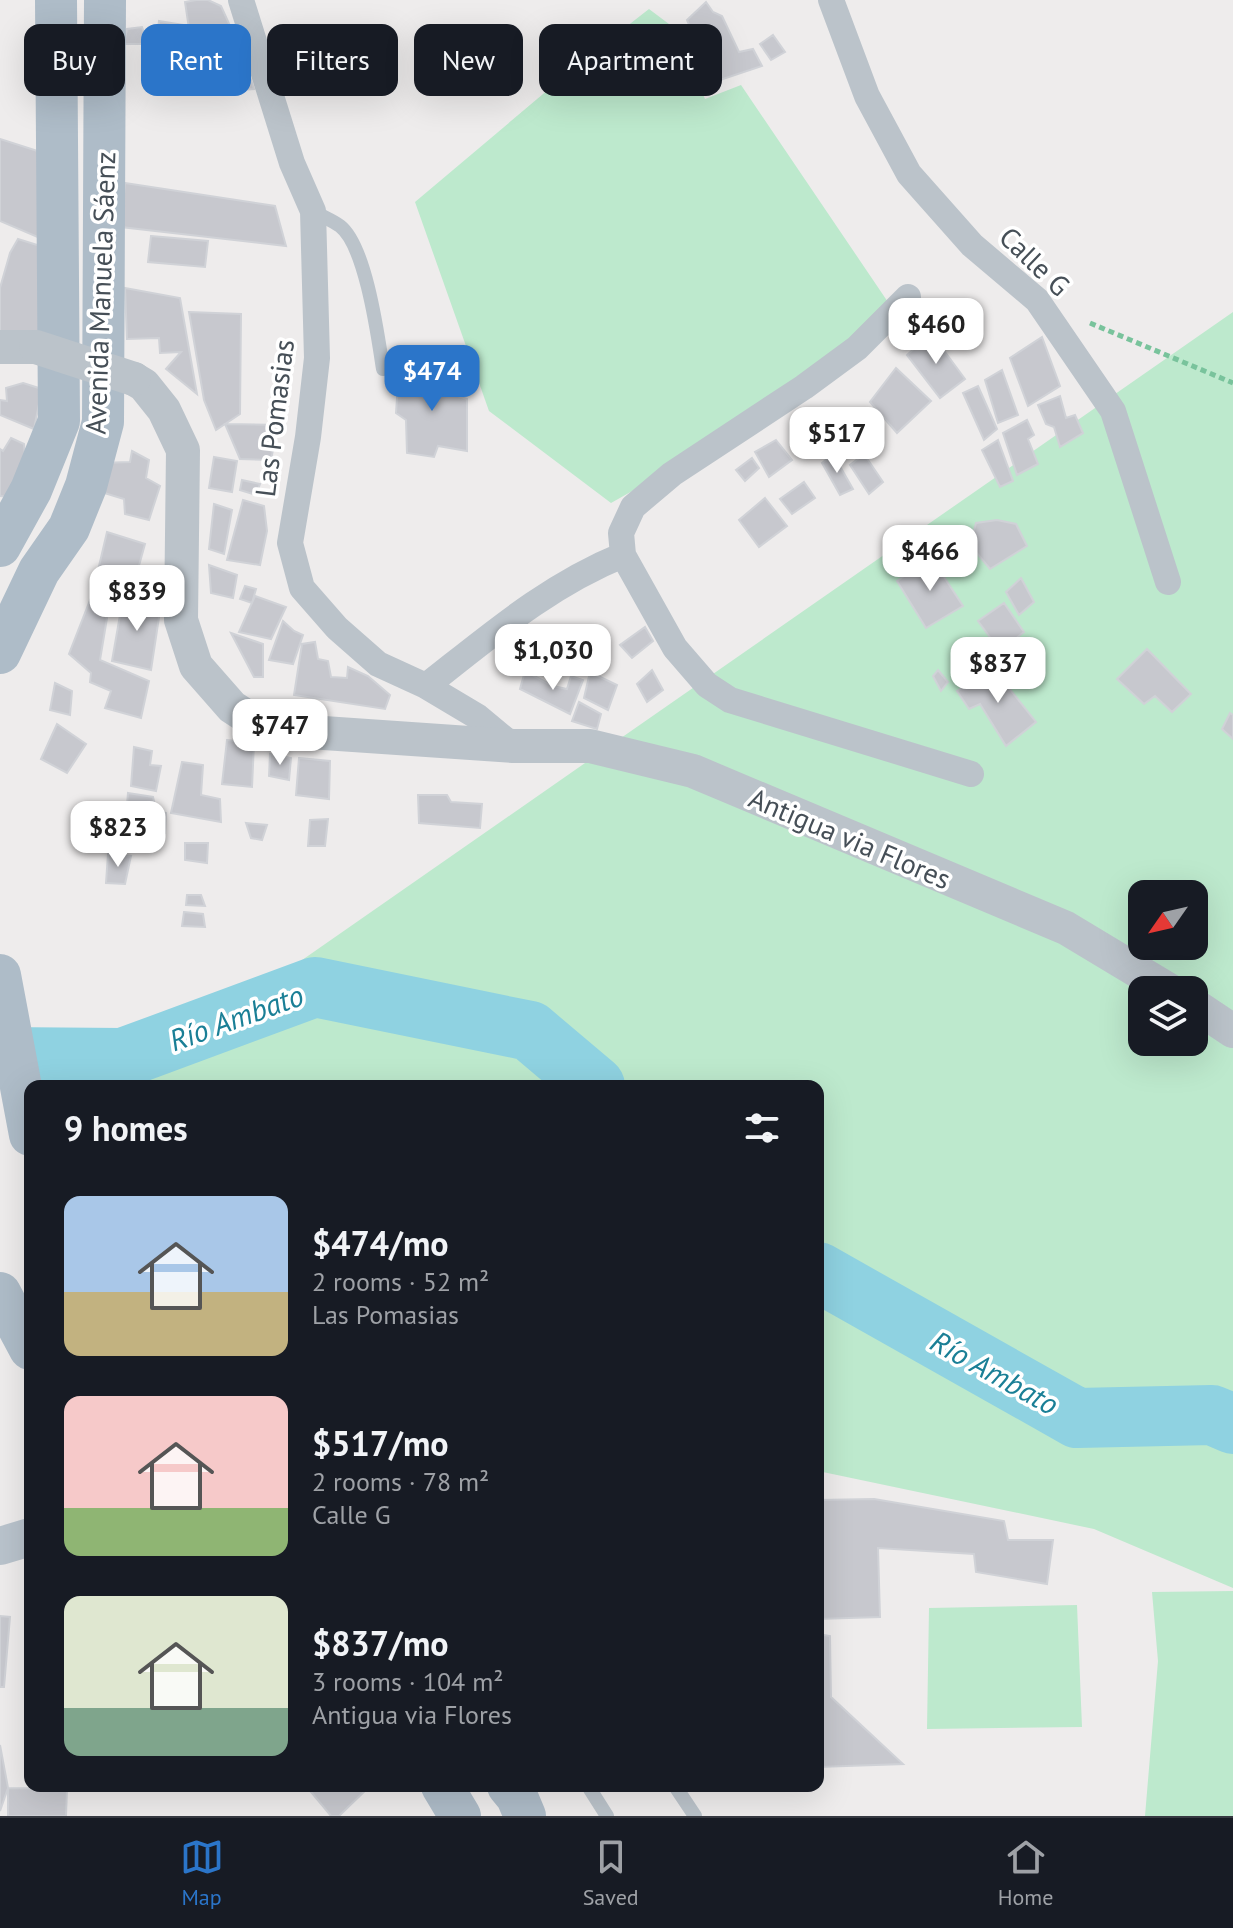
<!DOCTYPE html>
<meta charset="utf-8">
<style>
:root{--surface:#171b24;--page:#20242c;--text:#f1f3f6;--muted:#9ea1a6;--line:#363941;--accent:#2b75c9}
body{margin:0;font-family:"PT Sans",sans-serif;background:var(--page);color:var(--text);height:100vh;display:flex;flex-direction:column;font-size:30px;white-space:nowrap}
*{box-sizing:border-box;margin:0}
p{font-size:26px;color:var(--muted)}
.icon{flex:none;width:44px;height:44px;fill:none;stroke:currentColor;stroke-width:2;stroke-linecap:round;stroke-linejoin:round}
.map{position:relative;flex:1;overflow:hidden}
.details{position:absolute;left:24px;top:1080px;width:800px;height:712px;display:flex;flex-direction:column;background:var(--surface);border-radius:16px;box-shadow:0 8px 32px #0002}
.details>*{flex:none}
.guide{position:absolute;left:24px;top:24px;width:800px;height:72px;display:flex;gap:16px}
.needle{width:52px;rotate:236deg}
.buttons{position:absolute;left:1128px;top:880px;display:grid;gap:16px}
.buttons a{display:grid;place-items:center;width:80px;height:80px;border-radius:16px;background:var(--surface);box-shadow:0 8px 32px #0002;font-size:40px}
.price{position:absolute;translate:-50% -68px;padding:0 18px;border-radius:16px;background:#fff;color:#222;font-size:26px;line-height:52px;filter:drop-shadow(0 2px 4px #0008)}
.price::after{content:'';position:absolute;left:50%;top:48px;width:24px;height:18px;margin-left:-12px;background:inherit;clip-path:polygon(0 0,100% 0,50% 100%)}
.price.on{background:var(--accent);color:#fff}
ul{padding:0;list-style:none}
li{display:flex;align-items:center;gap:24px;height:200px;padding:0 40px}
li span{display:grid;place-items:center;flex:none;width:224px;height:160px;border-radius:16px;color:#555}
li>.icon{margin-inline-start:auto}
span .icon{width:96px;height:96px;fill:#fffc;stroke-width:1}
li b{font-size:34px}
h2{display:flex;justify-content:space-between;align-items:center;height:96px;padding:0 40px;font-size:34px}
.pill{padding:0 28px;border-radius:16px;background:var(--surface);box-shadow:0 8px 32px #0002;font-size:28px;line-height:72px}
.pill.on{background:var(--accent);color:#fff}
.tab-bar{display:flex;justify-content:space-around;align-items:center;height:112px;border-top:2px solid var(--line);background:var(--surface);font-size:22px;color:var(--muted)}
.tab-bar a{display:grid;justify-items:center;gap:4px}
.tab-bar .on{color:var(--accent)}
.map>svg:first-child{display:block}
.green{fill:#bde9cd;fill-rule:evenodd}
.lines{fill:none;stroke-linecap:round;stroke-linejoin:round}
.river{stroke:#8fd2e1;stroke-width:60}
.building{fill:#c7c8ce;stroke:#d0d2d7;stroke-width:2}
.path{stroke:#79c39c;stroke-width:5;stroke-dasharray:6 4;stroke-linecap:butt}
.service{stroke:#bbc3ca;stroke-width:14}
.minor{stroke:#bbc3ca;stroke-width:26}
.tertiary{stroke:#bbc3ca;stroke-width:34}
.secondary{stroke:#b9c3cc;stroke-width:38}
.primary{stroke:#aebcc8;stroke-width:42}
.tertiary-bridge{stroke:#bbc3ca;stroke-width:34}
.labels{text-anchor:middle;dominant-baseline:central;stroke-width:7;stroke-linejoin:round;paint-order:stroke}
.street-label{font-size:28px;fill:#464f57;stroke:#fff}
.water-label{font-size:30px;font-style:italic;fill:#1a7f96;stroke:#fff}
</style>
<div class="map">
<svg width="1233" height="1816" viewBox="0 0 1233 1816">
<rect width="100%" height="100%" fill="#eeecec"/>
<!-- green -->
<path class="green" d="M 649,9 L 673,27 L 705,99 L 741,85 L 892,308 L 767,415 L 611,503 L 489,411 L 415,202 L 581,62 Z
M 1233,312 L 1233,1588 L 1094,1529 L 818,1471 L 818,1086 L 121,1086 ZM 1142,894 L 1194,894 L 1194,946 L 1142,946 ZM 1142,990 L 1194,990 L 1194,1042 L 1142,1042 Z
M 1233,1591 L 1233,1816 L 1145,1816 L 1158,1661 L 1152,1592 Z
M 1077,1605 L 1082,1727 L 927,1729 L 929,1608 Z"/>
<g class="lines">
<!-- river -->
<path class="river" d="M 0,1057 L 123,1058 L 315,987 L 530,1031 L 595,1086
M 818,1272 L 1077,1418 L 1212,1415 L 1233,1424"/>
</g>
<!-- building -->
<path class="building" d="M 196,0 L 208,0 L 221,6 L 241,50 L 254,89 L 213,92 L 213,72 L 184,69 L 190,35 L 185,2 Z
M 706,2 L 713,12 L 722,16 L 739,52 L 753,49 L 762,66 L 714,82 L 687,20 Z
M 159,21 L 184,25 L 177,75 L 152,73 Z
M 142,27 L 148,44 L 124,44 L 127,29 Z
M 773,35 L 785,52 L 771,60 L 760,44 Z
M 0,139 L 50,155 L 47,241 L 0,221 Z
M 125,183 L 275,206 L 286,246 L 121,227 Z
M 151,236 L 208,241 L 205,267 L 148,262 Z
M 18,239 L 50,249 L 50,345 L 0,342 L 0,288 L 10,253 Z
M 125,288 L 180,298 L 197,394 L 166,369 L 181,352 L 160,353 L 159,338 L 127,339 Z
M 189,312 L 241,314 L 240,414 L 216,430 L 204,400 Z
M 931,333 L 965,379 L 940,398 L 907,355 Z
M 1042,337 L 1060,386 L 1028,406 L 1010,358 Z
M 415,366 L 451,367 L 449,393 L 467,399 L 467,451 L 438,446 L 434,457 L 407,453 L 406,420 L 396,413 L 398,384 L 417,383 Z
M 896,368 L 931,401 L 897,433 L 870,402 Z
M 1002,370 L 1018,415 L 998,423 L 985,380 Z
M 23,383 L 42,389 L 34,429 L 0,415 L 0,400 L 7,401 L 6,388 Z
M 978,386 L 997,429 L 984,440 L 963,393 Z
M 1060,396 L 1066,418 L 1075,415 L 1083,433 L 1060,447 L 1054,427 L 1046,424 L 1038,405 Z
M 831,411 L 850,438 L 827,450 L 805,428 Z
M 1027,420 L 1034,435 L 1028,439 L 1038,464 L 1017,475 L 1003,433 Z
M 225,424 L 278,425 L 271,460 L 240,459 Z
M 11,438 L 24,444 L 25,458 L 16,498 L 0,496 L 0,449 L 3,451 Z
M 776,440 L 792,460 L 769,477 L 755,452 Z
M 998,440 L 1013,481 L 1000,487 L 982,450 Z
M 132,451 L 149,460 L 146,478 L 160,486 L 149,520 L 125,514 L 124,499 L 101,492 L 100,463 L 130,462 Z
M 833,454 L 853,489 L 840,495 L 822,463 Z
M 864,454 L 883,482 L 869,494 L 850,465 Z
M 214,457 L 237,461 L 232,492 L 209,488 Z
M 752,458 L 759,468 L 745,481 L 736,470 Z
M 242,480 L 260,484 L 256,495 L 240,490 Z
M 804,482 L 815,498 L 792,514 L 780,499 Z
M 765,498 L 787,526 L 759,547 L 739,520 Z
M 243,500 L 264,506 L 267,531 L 260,565 L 227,560 Z
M 214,504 L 232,510 L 224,554 L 209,549 Z
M 997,520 L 1016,524 L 1027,546 L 990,569 L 970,545 L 976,523 Z
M 107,532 L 145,544 L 133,587 L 96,579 Z
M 931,557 L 963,606 L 926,628 L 897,581 Z
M 209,565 L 237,575 L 233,598 L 211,593 Z
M 1021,578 L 1034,602 L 1019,615 L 1006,592 Z
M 245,586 L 256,589 L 252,603 L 240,599 Z
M 255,596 L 286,607 L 271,639 L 239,632 Z
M 123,598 L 161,604 L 151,670 L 112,661 Z
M 90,600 L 107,618 L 100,660 L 149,681 L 141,718 L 105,708 L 111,691 L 90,682 L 91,673 L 69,654 Z
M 1004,603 L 1024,632 L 1000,651 L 978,621 Z
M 283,621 L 294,631 L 303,635 L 293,664 L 269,660 Z
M 645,627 L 653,641 L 632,658 L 620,645 Z
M 231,633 L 263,644 L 263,677 L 254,677 Z
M 315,642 L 318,659 L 328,661 L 331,677 L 347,678 L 348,667 L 368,676 L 390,695 L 385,709 L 294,695 L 302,644 Z
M 1147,649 L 1191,694 L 1172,712 L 1155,696 L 1144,704 L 1117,679 Z
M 993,668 L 1036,722 L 1006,746 L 980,704 L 969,709 L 957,691 Z
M 652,670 L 663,690 L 647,702 L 637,684 Z
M 938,670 L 948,682 L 941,691 L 933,676 Z
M 525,671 L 553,686 L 567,689 L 571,676 L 583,680 L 570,714 L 520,689 Z
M 590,672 L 617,685 L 608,710 L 584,698 Z
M 55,683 L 72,691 L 70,715 L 50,710 Z
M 579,702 L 601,714 L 597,729 L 572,721 Z
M 1230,713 L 1233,715 L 1233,739 L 1222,729 Z
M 57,724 L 86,744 L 67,773 L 41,759 Z
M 227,740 L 254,743 L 252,787 L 222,784 Z
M 134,747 L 152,751 L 150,765 L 161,766 L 156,791 L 131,786 Z
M 270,754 L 291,758 L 289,780 L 269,776 Z
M 299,758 L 330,761 L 329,799 L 296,795 Z
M 182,762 L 203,765 L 201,795 L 220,799 L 221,822 L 171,813 Z
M 128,793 L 153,797 L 156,810 L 166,813 L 165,833 L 156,831 L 152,845 L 124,841 Z
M 418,795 L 447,795 L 451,802 L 482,804 L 480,828 L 419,823 Z
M 328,819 L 325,846 L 308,846 L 310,820 Z
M 246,823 L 267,825 L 262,840 L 251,838 Z
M 185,843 L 208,843 L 207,863 L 185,860 Z
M 108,854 L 131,856 L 125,884 L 106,883 Z
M 187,895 L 201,895 L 205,906 L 186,905 Z
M 184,912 L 203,914 L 205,927 L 182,926 Z
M 874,1499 L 1004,1521 L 1008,1540 L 1053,1540 L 1047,1584 L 976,1572 L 974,1554 L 878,1548 L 880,1617 L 818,1619 L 818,1500 Z
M 0,1616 L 10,1617 L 4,1687 L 0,1687 Z
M 818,1634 L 830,1636 L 831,1697 L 903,1764 L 818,1767 Z
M 0,1745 L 8,1788 L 0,1811 Z
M 306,1786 L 370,1786 L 339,1816 L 331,1816 Z
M 8,1788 L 67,1789 L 66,1816 L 8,1816 Z"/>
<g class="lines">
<!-- path -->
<path class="path" d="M 1090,323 L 1233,383"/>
<!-- service -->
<path class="service" d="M 313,211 C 321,216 332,220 340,226 C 366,246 378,337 383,369
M 588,1786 L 607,1816
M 675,1786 L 695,1816"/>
<!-- minor -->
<path class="minor" d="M 241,0 L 292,163 L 313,211 L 317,358 L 308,437 L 290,543 L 302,588 L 337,628 L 378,664 L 426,686 L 478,717 L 513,746
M 831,0 L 867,96 L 909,174 L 972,245 L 1037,300 L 1113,411 L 1168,582
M 908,297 L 857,348 L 804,387 L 672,474 L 633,507 L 621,533 L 623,555 L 675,648 L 707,685 L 730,700 L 971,774
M 426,686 C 490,636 547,586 623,555"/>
<!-- tertiary -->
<path class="tertiary" d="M 0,347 L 36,347
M 134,379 L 144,385 L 164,410 L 183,450 L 181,620 L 196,666 L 232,707 L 255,722 L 280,730 L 513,746 L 590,746 L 693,771 L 1066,928 L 1169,990
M 1194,1005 L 1233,1031"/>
<!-- secondary -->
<path class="secondary" d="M 0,1546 L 30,1537"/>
<!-- primary -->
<path class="primary" d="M 0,546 L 31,490 L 59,421 L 56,0
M 0,653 L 39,571 L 69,528 L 86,486 L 103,422 L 105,0
M 0,975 L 30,1135
M 0,1293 L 30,1349
M 442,1786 L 460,1816
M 508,1786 L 517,1797 L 525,1816"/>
<!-- tertiary-bridge -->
<path class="tertiary-bridge" d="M 36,347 L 134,379"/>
</g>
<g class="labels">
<!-- street labels -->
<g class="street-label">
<text transform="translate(1035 261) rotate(44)">Calle G</text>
<text transform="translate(100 293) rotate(-88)">Avenida Manuela Sáenz</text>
<text transform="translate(274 418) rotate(-83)">Las Pomasias</text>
<text transform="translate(850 838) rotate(23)">Antigua via Flores</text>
</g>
<!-- water labels -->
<g class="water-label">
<text transform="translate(236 1017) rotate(-20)">Río Ambato</text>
<text transform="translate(995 1372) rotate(29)">Río Ambato</text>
</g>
</g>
</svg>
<div class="buttons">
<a><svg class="needle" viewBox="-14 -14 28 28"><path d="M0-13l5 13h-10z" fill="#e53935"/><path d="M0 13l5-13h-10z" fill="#9ea1a6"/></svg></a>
<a><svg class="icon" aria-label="layers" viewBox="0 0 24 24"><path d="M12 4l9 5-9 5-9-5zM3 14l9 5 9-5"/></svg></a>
</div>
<b class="price" style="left:936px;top:366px">$460</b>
<b class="price on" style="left:432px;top:413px">$474</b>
<b class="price" style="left:837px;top:475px">$517</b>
<b class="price" style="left:930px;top:593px">$466</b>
<b class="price" style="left:137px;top:633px">$839</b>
<b class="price" style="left:553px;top:692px">$1,030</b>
<b class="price" style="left:998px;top:705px">$837</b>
<b class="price" style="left:280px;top:767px">$747</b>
<b class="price" style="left:118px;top:869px">$823</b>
<div class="guide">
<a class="pill">Buy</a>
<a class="pill on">Rent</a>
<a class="pill">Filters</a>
<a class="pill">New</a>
<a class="pill">Apartment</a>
</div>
<section class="details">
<h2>9 homes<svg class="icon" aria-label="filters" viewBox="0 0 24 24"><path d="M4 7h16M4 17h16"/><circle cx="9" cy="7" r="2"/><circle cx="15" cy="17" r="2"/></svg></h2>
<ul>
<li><span style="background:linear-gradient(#a9c7e8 60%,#c2b280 0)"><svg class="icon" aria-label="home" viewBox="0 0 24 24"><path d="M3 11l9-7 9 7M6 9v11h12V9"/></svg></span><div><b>$474/mo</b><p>2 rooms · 52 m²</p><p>Las Pomasias</p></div></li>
<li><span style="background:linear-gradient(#f6c9c9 70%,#8fb573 0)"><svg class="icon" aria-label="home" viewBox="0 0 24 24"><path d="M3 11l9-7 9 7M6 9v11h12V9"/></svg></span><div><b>$517/mo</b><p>2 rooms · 78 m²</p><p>Calle G</p></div></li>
<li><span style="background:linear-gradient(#dfe7d0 70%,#7fa58c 0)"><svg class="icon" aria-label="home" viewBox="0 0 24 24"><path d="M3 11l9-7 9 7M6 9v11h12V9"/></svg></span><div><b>$837/mo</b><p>3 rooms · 104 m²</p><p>Antigua via Flores</p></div></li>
</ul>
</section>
</div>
<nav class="tab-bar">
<a class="on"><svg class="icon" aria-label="map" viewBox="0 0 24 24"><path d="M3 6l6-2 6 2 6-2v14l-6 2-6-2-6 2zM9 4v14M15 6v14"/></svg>Map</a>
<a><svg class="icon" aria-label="saved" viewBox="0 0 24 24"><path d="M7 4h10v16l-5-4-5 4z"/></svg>Saved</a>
<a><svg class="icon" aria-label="home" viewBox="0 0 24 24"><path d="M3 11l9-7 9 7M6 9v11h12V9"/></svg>Home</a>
</nav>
